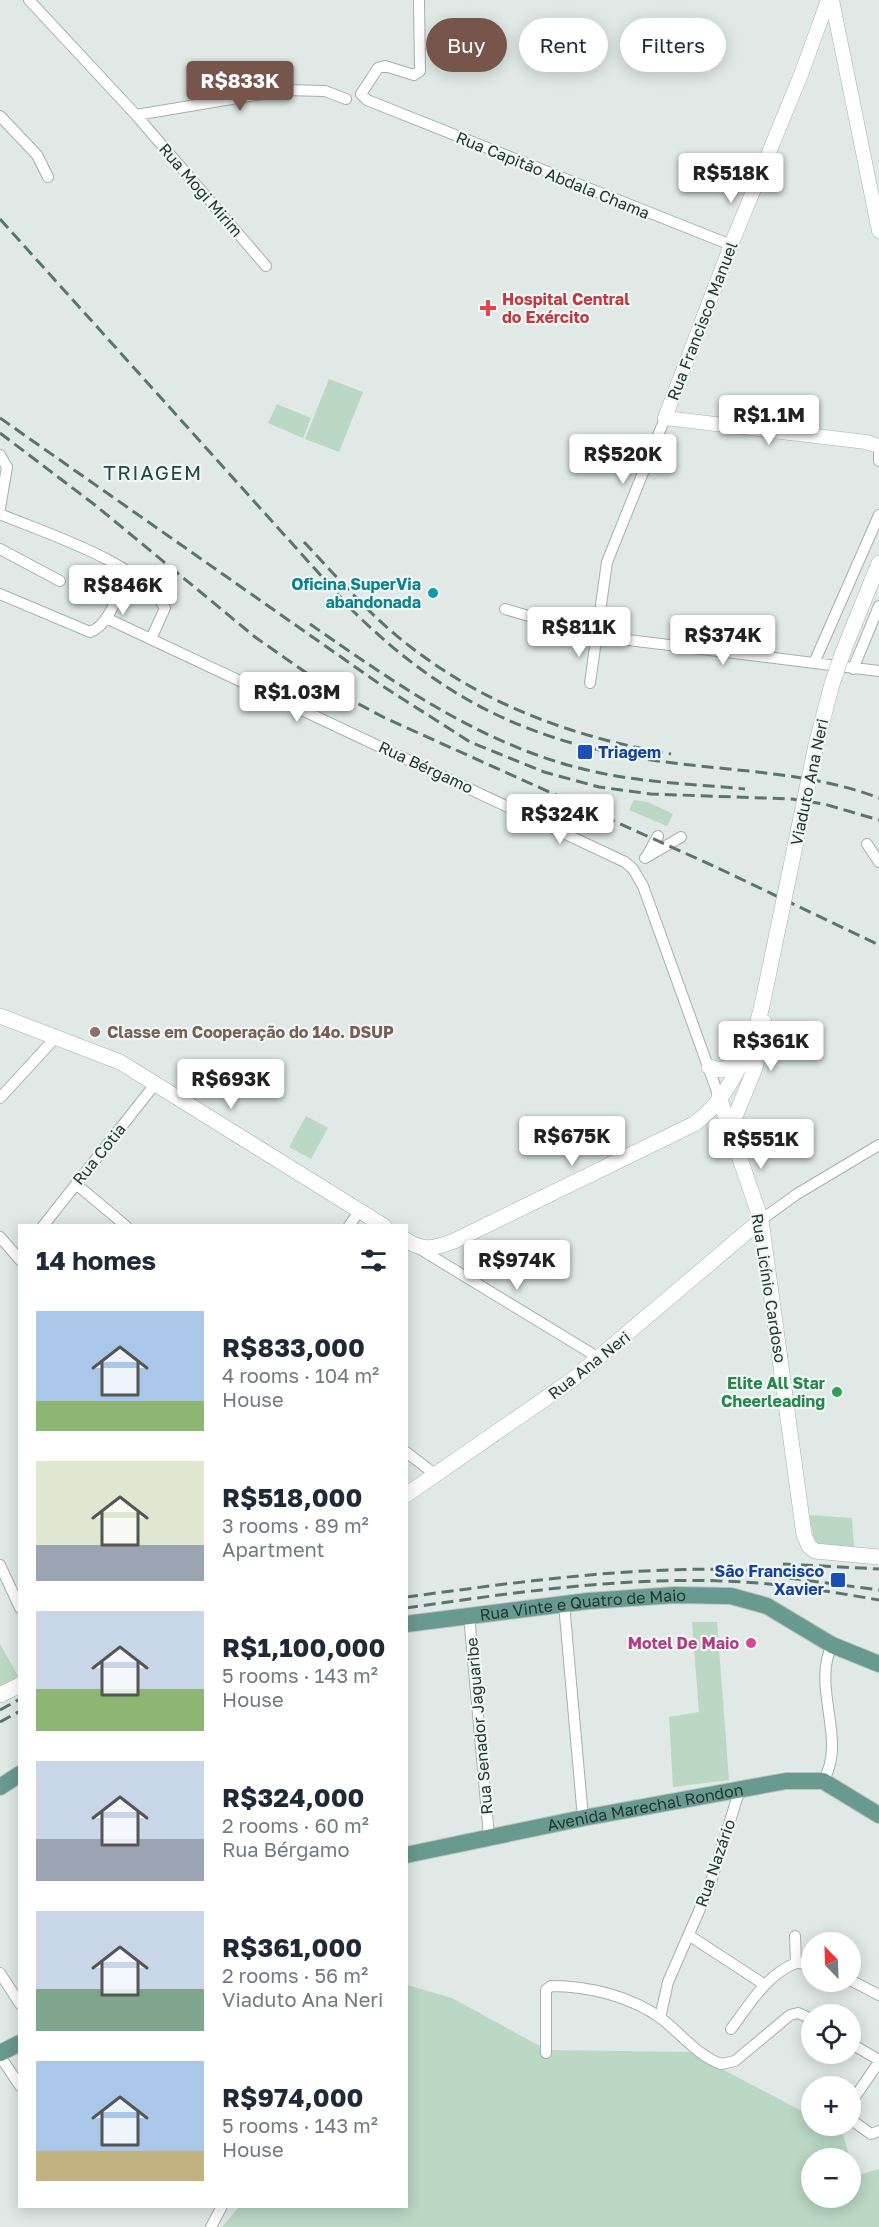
<!DOCTYPE html>
<meta charset="utf-8">
<style>
:root{--surface:#fff;--page:#f2f2f3;--text:#1f2937;--muted:#747a83;--accent:#77554b}
body{margin:0;font-family:"Golos Text",sans-serif;background:var(--page);color:var(--text);height:100vh;display:flex;flex-direction:column;font-size:22px;white-space:nowrap}
*{box-sizing:border-box;margin:0}
p{font-size:20px;color:var(--muted)}
.icon{flex:none;width:33px;height:33px;fill:none;stroke:currentColor;stroke-width:2;stroke-linecap:round;stroke-linejoin:round}
.map{position:relative;flex:1;overflow:hidden}
.details{position:absolute;left:18px;top:1224px;width:390px;height:984px;display:flex;flex-direction:column;background:var(--surface);border-radius:0px;box-shadow:0 3px 15px #0003}
.details>*{flex:none}
.banner{position:absolute;left:426px;top:18px;width:363px;height:54px;display:flex;gap:12px}
.needle{width:39px;rotate:337deg}
.buttons{position:absolute;left:801px;top:1932px;display:grid;gap:12px}
.buttons a{display:grid;place-items:center;width:60px;height:60px;border-radius:50%;background:var(--surface);box-shadow:0 3px 15px #0003;font-size:30px}
.price{position:absolute;translate:-50% -51px;padding:0 14px;border-radius:6px;background:#fff;color:#222;font-size:20px;line-height:39px;filter:drop-shadow(0 2px 3px #0008)}
.price::after{content:'';position:absolute;left:50%;top:36px;width:18px;height:14px;margin-left:-9px;background:inherit;clip-path:polygon(0 0,100% 0,50% 100%)}
.price.current{background:var(--accent);color:#fff}
ul{padding:0;list-style:none}
li{display:flex;align-items:center;gap:18px;height:150px;padding:0 18px}
li span{display:grid;place-items:center;flex:none;width:168px;height:120px;border-radius:0px;color:#555}
li>.icon{margin-inline-start:auto}
span .icon{width:72px;height:72px;fill:#fffc;stroke-width:1}
li b{font-size:26px}
h2{display:flex;justify-content:space-between;align-items:center;height:72px;padding:0 18px;font-size:26px}
.tag{padding:0 21px;border-radius:27px;background:var(--surface);box-shadow:0 3px 15px #0003;font-size:21px;line-height:54px}
.tag.current{background:var(--accent);color:#fff}
.map>svg:first-child{display:block}
.green{fill:#bad8c4}
.lines{fill:none;stroke-linecap:round;stroke-linejoin:round}
.minor-casing{stroke:#a3b0ac;stroke-width:12}
.tertiary-casing{stroke:#a3b0ac;stroke-width:15}
.secondary-casing{stroke:#a0b3ae;stroke-width:16}
.primary-casing{stroke:#bdc3c2;stroke-width:18}
.minor{stroke:#fff;stroke-width:10}
.tertiary{stroke:#fff;stroke-width:14}
.secondary{stroke:#fff;stroke-width:15}
.primary{stroke:#699a90;stroke-width:16}
.rail{stroke:#5d736e;stroke-width:3;stroke-dasharray:12 6;stroke-linecap:butt}
.secondary-bridge-casing{stroke:#a0b3ae;stroke-width:16;stroke-linecap:butt}
.secondary-bridge{stroke:#fff;stroke-width:15}
.health-dot{fill:#e0444e;stroke:#f0f6f3;stroke-width:2}
.culture-dot{fill:#0f9aa8;stroke:#f0f6f3;stroke-width:2}
.transit-dot{fill:#1a4fb4;stroke:#f0f6f3;stroke-width:2}
.education-dot{fill:#8d6e63;stroke:#f0f6f3;stroke-width:2}
.leisure-dot{fill:#2e9e5b;stroke:#f0f6f3;stroke-width:2}
.hotel-dot{fill:#d1479c;stroke:#f0f6f3;stroke-width:2}
.labels{text-anchor:middle;dominant-baseline:central;stroke-width:4.5;stroke-linejoin:round;paint-order:stroke}
.street-label{font-size:16px;fill:#223733;stroke:#f0f6f3}
.health-label{font-size:16px;font-weight:bold;fill:#be3a42;stroke:#f0f6f3;text-anchor:start}
.culture-label{font-size:16px;font-weight:bold;fill:#0d838f;stroke:#f0f6f3;text-anchor:end}
.transit-label{font-size:16px;font-weight:bold;fill:#164399;stroke:#f0f6f3;text-anchor:start}
.education-label{font-size:16px;font-weight:bold;fill:#785e54;stroke:#f0f6f3;text-anchor:start}
.leisure-label{font-size:16px;font-weight:bold;fill:#27864d;stroke:#f0f6f3;text-anchor:end}
.hotel-label{font-size:16px;font-weight:bold;fill:#b23c85;stroke:#f0f6f3;text-anchor:end}
.quarter-label{font-size:20px;letter-spacing:1.5px;fill:#214740;stroke:#f0f6f3}
</style>
<div class="map">
<svg width="879" height="2227" viewBox="0 0 879 2227">
<rect width="100%" height="100%" fill="#e0e9e5"/>
<!-- green -->
<path class="green" d="M 329,379 L 363,392 L 339,452 L 305,439 Z
M 277,404 L 311,418 L 303,438 L 268,423 Z
M 634,800 L 648,802 L 673,814 L 667,826 L 629,810 Z
M 306,1116 L 328,1128 L 311,1159 L 289,1147 Z
M 809,1515 L 852,1518 L 854,1548 L 815,1544 Z
M 692,1622 L 717,1622 L 729,1780 L 673,1787 L 669,1717 L 699,1712 Z
M 0,1644 L 18,1676 L 0,1686 Z
M 407,1985 L 452,1998 L 547,2050 L 690,2052 L 811,2116 L 812,2126 L 831,2126 L 842,2132 L 850,2158 L 812,2158 L 812,2198 L 850,2198 L 851,2161 L 855,2176 L 879,2169 L 879,2227 L 222,2227 L 239,2207 L 406,2206 Z"/>
<g class="lines">
<!-- minor casing -->
<g class="minor-casing">
<path id="minor" d="M 29,0 L 136,115 L 266,266
M 419,0 L 420,71 L 414,75 L 385,66 L 378,68 L 361,94 L 367,100 L 731,245
M 136,115 L 286,90 L 325,91 L 346,99
M 0,116 L 37,155 L 48,177
M 879,449 L 879,461
M 0,455 L 7,467 L 0,508
M 0,514 C 47,534 140,562 165,608 L 151,639
M 0,549 L 60,581
M 0,594 L 90,632 C 111,625 119,589 127,571
M 505,609 L 596,636 L 879,671
M 106,618 L 625,862 L 633,869 L 643,886 L 719,1097
M 814,663 L 879,515
M 853,669 L 879,606
M 590,683 L 607,562 L 665,418
M 867,844 L 879,862
M 648,854 L 658,836
M 645,858 L 681,837
M 0,1098 L 56,1037
M 76,1184 L 126,1226
M 761,1220 L 797,1194 L 879,1145
M 43,1226 L 156,1083
M 349,1226 L 360,1210
M 0,1237 L 20,1260
M 420,1249 L 599,1358
M 406,1452 L 436,1475
M 0,1565 L 20,1608
M 564,1604 L 583,1818
M 469,1615 L 489,1836
M 823,1781 C 848,1740 811,1688 832,1645
M 690,1936 L 765,1985
M 796,1963 L 812,1964
M 0,1973 L 20,2004
M 850,1980 L 879,1995
M 660,2018 L 668,1982 L 709,1888 L 740,1789
M 731,2029 C 749,2005 767,1974 796,1963 L 795,1936
M 850,2043 L 879,2060
M 546,2053 L 546,1990 L 551,1986 C 588,1986 631,1996 662,2019 C 681,2034 697,2055 721,2064 L 735,2061 L 790,2015 L 798,2013 L 812,2019
M 0,2056 L 20,2086
M 850,2104 L 879,2062
M 850,2119 L 871,2134 L 879,2131
M 211,2227 L 222,2206"/>
</g>
<!-- tertiary casing -->
<g class="tertiary-casing">
<path id="tertiary" d="M 828,0 L 802,72 L 731,245 L 665,418 L 866,442 L 879,446
M 832,0 L 879,231"/>
</g>
<!-- secondary casing -->
<g class="secondary-casing">
<path id="secondary" d="M 843,652 L 879,563
M 0,1016 L 120,1062 L 384,1226
M 709,1067 L 721,1070 L 741,1062
M 719,1097 L 761,1220 L 804,1535 L 809,1546 L 815,1551 L 879,1557
M 730,1129 L 755,1068 L 764,1022
M 406,1240 C 424,1252 435,1248 454,1241 L 694,1124 C 730,1099 756,1038 764,996
M 406,1495 L 572,1380 L 761,1220
M 0,1695 L 20,1685"/>
</g>
<!-- primary casing -->
<g class="primary-casing">
<g id="primary">
<path id="s1" d="M 406,1624 L 588,1601 L 675,1595 L 731,1596 L 767,1606 L 832,1645 L 879,1664"/>
<path d="M 0,1787 L 20,1774"/>
<path id="s2" d="M 406,1855 L 583,1818 L 786,1781 L 823,1781 L 879,1815"/>
<path d="M 0,2053 L 20,2043"/>
</g>
</g>
<!-- minor -->
<use href="#minor" class="minor"/>
<!-- tertiary -->
<use href="#tertiary" class="tertiary"/>
<!-- secondary -->
<use href="#secondary" class="secondary"/>
<!-- primary -->
<use href="#primary" class="primary"/>
<!-- rail -->
<path class="rail" d="M 0,219 L 351,609 C 450,707 544,748 682,764 C 748,772 816,774 879,798
M 0,418 L 381,685 L 470,742 L 544,772 L 599,787 L 651,794 L 792,799 L 824,804 L 879,820
M 0,433 L 95,505 L 255,637 L 325,686 L 385,718 L 718,868 L 879,945
M 304,542 C 338,578 372,618 412,648 C 489,707 577,738 671,754
M 310,624 C 399,686 488,749 596,772 C 645,783 695,784 745,789
M 783,1564 L 879,1569
M 789,1578 L 879,1590
M 406,1597 C 536,1580 668,1560 799,1574
M 406,1608 C 511,1593 619,1577 725,1581 C 777,1583 828,1591 879,1600
M 0,1710 L 20,1699
M 0,1722 L 20,1711"/>
<!-- secondary-bridge casing -->
<g class="secondary-bridge-casing">
<path id="secondary-bridge" d="M 764,996 L 816,745 L 832,684 L 843,652"/>
</g>
<!-- secondary-bridge -->
<use href="#secondary-bridge" class="secondary-bridge"/>
</g>
<!-- markers -->
<path class="health-dot" d="M485 299h6v6h6v6h-6v6h-6v-6h-6v-6h6z"/>
<circle class="culture-dot" cx="433" cy="593" r="6"/>
<g class="transit-dot">
<rect x="577" y="744" width="16" height="16" rx="3"/>
<rect x="830" y="1572" width="16" height="16" rx="3"/>
</g>
<circle class="education-dot" cx="95" cy="1032" r="6"/>
<circle class="leisure-dot" cx="837" cy="1392" r="6"/>
<circle class="hotel-dot" cx="751" cy="1643" r="6"/>
<g class="labels">
<!-- street labels -->
<g class="street-label">
<text transform="translate(553 175) rotate(22)">Rua Capitão Abdala Chama</text>
<text transform="translate(201 190) rotate(49)">Rua Mogi Mirim</text>
<text transform="translate(702 321) rotate(-69)">Rua Francisco Manuel</text>
<text transform="translate(426 767) rotate(25)">Rua Bérgamo</text>
<text transform="translate(809 782) rotate(-78)">Viaduto Ana Neri</text>
<text transform="translate(99 1154) rotate(-51)">Rua Cotia</text>
<text transform="translate(769 1288) rotate(81)">Rua Licínio Cardoso</text>
<text transform="translate(589 1365) rotate(-38)">Rua Ana Neri</text>
<text stroke="none"><textPath href="#s1" startOffset="178">Rua Vinte e Quatro de Maio</textPath></text>
<text transform="translate(479 1726) rotate(-95)">Rua Senador Jaguaribe</text>
<text stroke="none"><textPath href="#s2" startOffset="244">Avenida Marechal Rondon</textPath></text>
<text transform="translate(715 1863) rotate(-71)">Rua Nazário</text>
</g>
<!-- health labels -->
<g class="health-label">
<text x="502" y="299">Hospital Central<tspan x="502" dy="18">do Exército</tspan></text>
</g>
<!-- culture labels -->
<g class="culture-label">
<text x="421" y="584">Oficina SuperVia<tspan x="421" dy="18">abandonada</tspan></text>
</g>
<!-- transit labels -->
<g class="transit-label">
<text x="598" y="752">Triagem</text>
<text x="824" y="1571" text-anchor="end">São Francisco<tspan x="824" dy="18">Xavier</tspan></text>
</g>
<!-- education labels -->
<g class="education-label">
<text x="107" y="1032">Classe em Cooperação do 14o. DSUP</text>
</g>
<!-- leisure labels -->
<g class="leisure-label">
<text x="825" y="1383">Elite All Star<tspan x="825" dy="18">Cheerleading</tspan></text>
</g>
<!-- hotel labels -->
<g class="hotel-label">
<text x="739" y="1643">Motel De Maio</text>
</g>
<!-- quarter labels -->
<g class="quarter-label">
<text x="153" y="472">TRIAGEM</text>
</g>
</g>
</svg>
<div class="buttons">
<a><svg class="needle" viewBox="-14 -14 28 28"><path d="M0-13l5 13h-10z" fill="#e53935"/><path d="M0 13l5-13h-10z" fill="#747a83"/></svg></a>
<a><svg class="icon" aria-label="locate" viewBox="0 0 24 24"><circle cx="12" cy="12" r="6"/><path d="M12 2v4M12 18v4M2 12h4M18 12h4"/></svg></a>
<a>+</a>
<a>−</a>
</div>
<b class="price current" style="left:240px;top:112px">R$833K</b>
<b class="price" style="left:731px;top:204px">R$518K</b>
<b class="price" style="left:769px;top:446px">R$1.1M</b>
<b class="price" style="left:623px;top:485px">R$520K</b>
<b class="price" style="left:123px;top:616px">R$846K</b>
<b class="price" style="left:579px;top:658px">R$811K</b>
<b class="price" style="left:723px;top:666px">R$374K</b>
<b class="price" style="left:297px;top:723px">R$1.03M</b>
<b class="price" style="left:560px;top:845px">R$324K</b>
<b class="price" style="left:771px;top:1072px">R$361K</b>
<b class="price" style="left:231px;top:1110px">R$693K</b>
<b class="price" style="left:572px;top:1167px">R$675K</b>
<b class="price" style="left:761px;top:1170px">R$551K</b>
<b class="price" style="left:517px;top:1291px">R$974K</b>
<div class="banner">
<a class="tag current">Buy</a>
<a class="tag">Rent</a>
<a class="tag">Filters</a>
</div>
<section class="details">
<h2>14 homes<svg class="icon" aria-label="filters" viewBox="0 0 24 24"><path d="M4 7h16M4 17h16"/><circle cx="9" cy="7" r="2"/><circle cx="15" cy="17" r="2"/></svg></h2>
<ul>
<li><span style="background:linear-gradient(#a9c7e8 75%,#8fb573 0)"><svg class="icon" aria-label="home" viewBox="0 0 24 24"><path d="M3 11l9-7 9 7M6 9v11h12V9"/></svg></span><div><b>R$833,000</b><p>4 rooms · 104 m²</p><p>House</p></div></li>
<li><span style="background:linear-gradient(#dfe7d0 70%,#9aa5b1 0)"><svg class="icon" aria-label="home" viewBox="0 0 24 24"><path d="M3 11l9-7 9 7M6 9v11h12V9"/></svg></span><div><b>R$518,000</b><p>3 rooms · 89 m²</p><p>Apartment</p></div></li>
<li><span style="background:linear-gradient(#c9d6e8 65%,#8fb573 0)"><svg class="icon" aria-label="home" viewBox="0 0 24 24"><path d="M3 11l9-7 9 7M6 9v11h12V9"/></svg></span><div><b>R$1,100,000</b><p>5 rooms · 143 m²</p><p>House</p></div></li>
<li><span style="background:linear-gradient(#c9d6e8 65%,#9aa5b1 0)"><svg class="icon" aria-label="home" viewBox="0 0 24 24"><path d="M3 11l9-7 9 7M6 9v11h12V9"/></svg></span><div><b>R$324,000</b><p>2 rooms · 60 m²</p><p>Rua Bérgamo</p></div></li>
<li><span style="background:linear-gradient(#c9d6e8 65%,#7fa58c 0)"><svg class="icon" aria-label="home" viewBox="0 0 24 24"><path d="M3 11l9-7 9 7M6 9v11h12V9"/></svg></span><div><b>R$361,000</b><p>2 rooms · 56 m²</p><p>Viaduto Ana Neri</p></div></li>
<li><span style="background:linear-gradient(#a9c7e8 75%,#c2b280 0)"><svg class="icon" aria-label="home" viewBox="0 0 24 24"><path d="M3 11l9-7 9 7M6 9v11h12V9"/></svg></span><div><b>R$974,000</b><p>5 rooms · 143 m²</p><p>House</p></div></li>
</ul>
</section>
</div>
